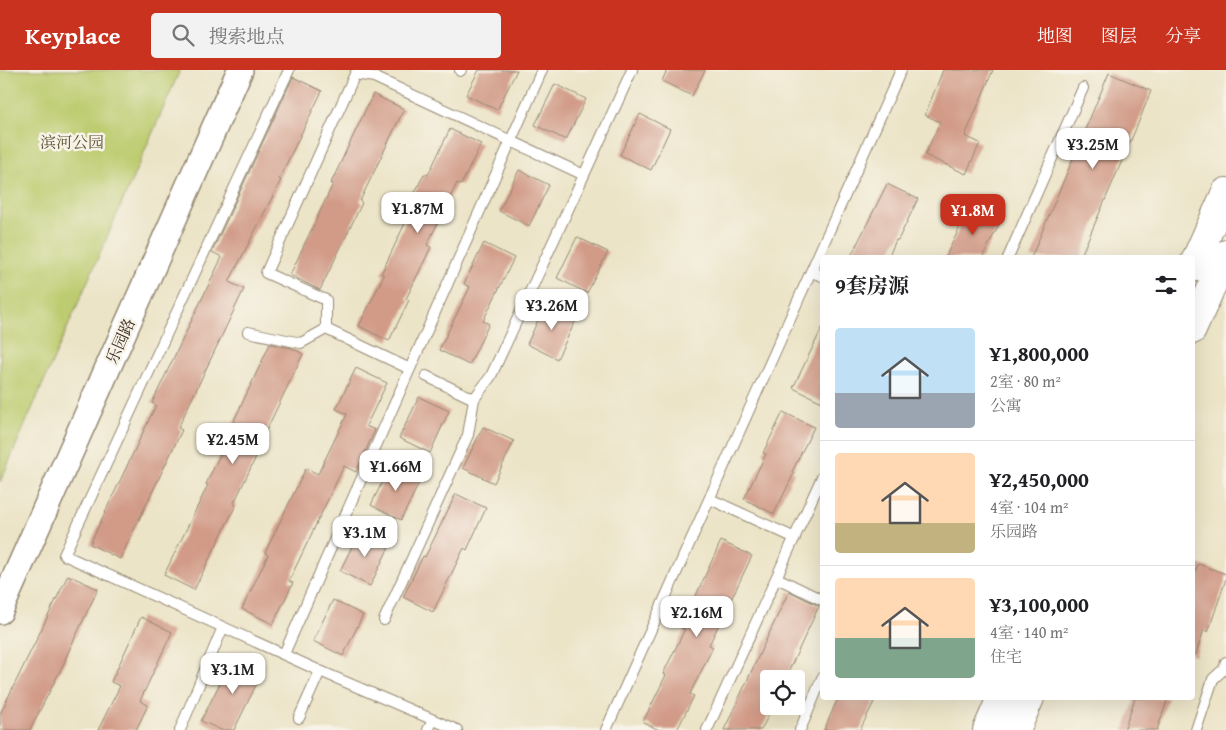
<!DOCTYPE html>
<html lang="zh">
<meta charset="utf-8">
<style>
:root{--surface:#fff;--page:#f2f2f2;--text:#202124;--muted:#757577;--line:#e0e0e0;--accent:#c8321e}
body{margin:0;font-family:"Gentium Book Plus","Noto Serif SC",serif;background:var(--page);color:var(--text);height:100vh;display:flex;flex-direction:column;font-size:19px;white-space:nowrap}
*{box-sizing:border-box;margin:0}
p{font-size:16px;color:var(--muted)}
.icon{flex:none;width:28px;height:28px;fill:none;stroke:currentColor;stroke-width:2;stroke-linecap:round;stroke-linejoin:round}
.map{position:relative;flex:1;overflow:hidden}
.side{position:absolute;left:820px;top:185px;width:375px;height:445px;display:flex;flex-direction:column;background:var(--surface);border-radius:5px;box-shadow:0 5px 20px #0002}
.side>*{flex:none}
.tools{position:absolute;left:760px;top:600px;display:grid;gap:10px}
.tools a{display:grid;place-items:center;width:45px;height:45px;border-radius:5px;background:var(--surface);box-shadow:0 5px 20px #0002;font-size:25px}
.price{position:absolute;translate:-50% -42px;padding:0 11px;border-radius:10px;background:#fff;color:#222;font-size:16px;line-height:32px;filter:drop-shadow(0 1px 2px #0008)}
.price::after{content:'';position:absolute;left:50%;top:30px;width:15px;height:11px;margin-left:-8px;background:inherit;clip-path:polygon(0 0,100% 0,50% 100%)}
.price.selected{background:var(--accent);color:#fff}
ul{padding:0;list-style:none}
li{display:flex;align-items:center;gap:15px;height:125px;padding:0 15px}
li+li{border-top:1px solid var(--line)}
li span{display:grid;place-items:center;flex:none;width:140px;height:100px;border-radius:5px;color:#555}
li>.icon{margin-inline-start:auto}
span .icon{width:60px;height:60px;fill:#fffc;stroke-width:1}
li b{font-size:21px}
h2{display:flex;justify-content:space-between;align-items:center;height:60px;padding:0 15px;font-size:21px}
header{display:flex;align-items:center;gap:30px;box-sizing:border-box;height:70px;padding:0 25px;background:var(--accent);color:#fff}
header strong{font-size:24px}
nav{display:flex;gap:28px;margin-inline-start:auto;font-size:18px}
.search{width:350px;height:45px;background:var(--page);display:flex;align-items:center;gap:12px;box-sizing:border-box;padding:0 18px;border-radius:5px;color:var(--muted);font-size:19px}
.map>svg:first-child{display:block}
.green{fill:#bdcc6f;stroke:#7c7b46}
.building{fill:#d29b88}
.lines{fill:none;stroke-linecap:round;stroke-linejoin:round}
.service-casing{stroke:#948772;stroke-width:12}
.tertiary-casing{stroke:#948772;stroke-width:28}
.primary-casing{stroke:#948772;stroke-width:30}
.service{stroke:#fff;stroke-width:10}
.tertiary{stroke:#fff;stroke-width:25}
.primary{stroke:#fff;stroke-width:28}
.labels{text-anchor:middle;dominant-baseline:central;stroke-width:5;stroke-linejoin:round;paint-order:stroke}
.park-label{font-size:16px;fill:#5c5232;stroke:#f7f3e8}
.street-label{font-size:16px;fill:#3b2a1e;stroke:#f7f3e8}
</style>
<header>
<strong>Keyplace</strong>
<div class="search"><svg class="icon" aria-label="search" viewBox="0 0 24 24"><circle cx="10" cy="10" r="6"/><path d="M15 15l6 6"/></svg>搜索地点</div>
<nav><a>地图</a><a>图层</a><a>分享</a></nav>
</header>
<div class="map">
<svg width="1226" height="660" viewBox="0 0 1226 660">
<rect width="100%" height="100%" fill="#f7f3e8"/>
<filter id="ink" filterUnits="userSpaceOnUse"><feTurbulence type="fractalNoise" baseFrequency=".02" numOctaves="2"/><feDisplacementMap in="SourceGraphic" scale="10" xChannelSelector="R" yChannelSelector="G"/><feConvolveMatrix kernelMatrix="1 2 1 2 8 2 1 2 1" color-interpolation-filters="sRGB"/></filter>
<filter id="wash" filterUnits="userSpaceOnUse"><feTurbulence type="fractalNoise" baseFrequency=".0096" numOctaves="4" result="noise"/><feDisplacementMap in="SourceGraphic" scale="20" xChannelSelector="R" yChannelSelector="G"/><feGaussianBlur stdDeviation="1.12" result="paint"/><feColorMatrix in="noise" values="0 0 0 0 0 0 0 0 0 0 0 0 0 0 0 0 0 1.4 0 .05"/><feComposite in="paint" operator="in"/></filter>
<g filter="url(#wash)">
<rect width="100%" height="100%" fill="#ece4c7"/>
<!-- green -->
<path class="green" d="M 0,0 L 180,0 L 0,412 Z"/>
<g id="blocks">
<!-- building -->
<path class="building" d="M 479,0 L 517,0 L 497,40 L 466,25 Z
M 667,0 L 705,0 L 692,26 L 662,11 Z
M 943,0 L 993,0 L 965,66 L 980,73 L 966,104 L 925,85 L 940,52 L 925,45 Z
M 1109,3 L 1151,21 L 1137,56 L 1080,188 L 1031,188 Z
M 293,7 L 322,21 L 279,109 L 281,110 L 229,212 L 244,219 L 178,358 L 182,360 L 120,489 L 90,474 L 156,335 L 152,333 L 222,187 L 212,182 Z
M 555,14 L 586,29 L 566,70 L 535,55 Z
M 373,24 L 404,39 L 360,131 L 362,133 L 320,220 L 290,205 L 333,114 L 331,113 Z
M 640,44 L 670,59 L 651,100 L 620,85 Z
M 450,59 L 481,74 L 461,115 L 457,113 L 427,175 L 431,177 L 406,229 L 409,230 L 389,271 L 359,256 L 384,205 L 381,204 L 408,147 L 404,145 L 424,104 L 428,105 Z
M 519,100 L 549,115 L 529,156 L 499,141 Z
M 887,114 L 918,129 L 898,170 L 896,170 L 888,188 L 850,188 Z
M 969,138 L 1000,153 L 982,188 L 945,188 Z
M 577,167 L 608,182 L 587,223 L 557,208 Z
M 484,173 L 514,188 L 483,251 L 489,254 L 469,295 L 439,280 L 470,217 L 464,214 Z
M 546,233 L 577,248 L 557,289 L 527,274 Z
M 822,258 L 822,332 L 793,318 Z
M 270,274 L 292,278 L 303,284 L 254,386 L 256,387 L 234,433 L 236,435 L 194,520 L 164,505 L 208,415 L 206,414 L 233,358 L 231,357 Z
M 356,298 L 387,313 L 366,356 L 375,360 L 356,402 L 344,396 L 289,511 L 293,513 L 273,554 L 242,539 L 268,485 L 265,483 L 306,398 L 318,404 L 347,344 L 336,339 Z
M 419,327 L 449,341 L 430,383 L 399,368 Z
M 783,342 L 814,357 L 792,402 L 794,403 L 774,444 L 744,429 L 766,384 L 763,383 Z
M 483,357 L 514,371 L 494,413 L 463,398 Z
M 391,394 L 421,409 L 401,450 L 371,435 Z
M 456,424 L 486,438 L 467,480 L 464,478 L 433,542 L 403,527 L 423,486 L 425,487 Z
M 360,460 L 390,475 L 370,516 L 340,501 Z
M 721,471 L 752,486 L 709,575 L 713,577 L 690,624 L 694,626 L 677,660 L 659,660 L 643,652 L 666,605 L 663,604 L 685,559 L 681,558 Z
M 1198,494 L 1226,504 L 1226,509 L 1208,562 L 1204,560 L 1195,586 L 1192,585 L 1192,510 Z
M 68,505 L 98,519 L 65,589 L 66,589 L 30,660 L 0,660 L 0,644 Z
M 789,521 L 819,536 L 785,609 L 769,609 L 769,644 L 761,660 L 724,660 Z
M 333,530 L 363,545 L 343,586 L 313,571 Z
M 141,547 L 172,562 L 140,631 L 148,635 L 136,660 L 98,660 L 120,616 L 111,612 Z
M 234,585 L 264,599 L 234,660 L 221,660 L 201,651 Z
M 838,628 L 876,628 L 860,660 L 824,660 Z
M 1135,628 L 1168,628 L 1157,660 L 1124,660 Z"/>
</g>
</g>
<g filter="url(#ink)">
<use href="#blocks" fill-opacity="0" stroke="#948772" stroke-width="1"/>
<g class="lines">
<!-- service casing -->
<g class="service-casing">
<path id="service" d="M 289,0 L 64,485 L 320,601 L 457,660
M 460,1 L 461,0
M 584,105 L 632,0
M 1008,188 L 1083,18
M 812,202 L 822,206
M 248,262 L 301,273 L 326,259
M 426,306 L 474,329
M 710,429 L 795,468
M 777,508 L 822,530
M 384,550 L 468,365 L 474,329 L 491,306 L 584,105 L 374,7 L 355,4 L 266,203 L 326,230 L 326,259 L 410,299
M 284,584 L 542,0
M 299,648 L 320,601
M 180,660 L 223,557
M 428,660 L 433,650
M 606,660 L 901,0
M 707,660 L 822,407
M 800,660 L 822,608
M 1196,660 L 1213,609 L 1224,599 L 1226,592"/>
</g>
<!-- tertiary casing -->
<g class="tertiary-casing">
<path id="tertiary" d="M 0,541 L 240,0"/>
</g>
<!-- primary casing -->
<g class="primary-casing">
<path id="primary" d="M 1192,198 L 1226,122
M 1192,260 L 1226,184
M 987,660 L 1001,628
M 1016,660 L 1030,628"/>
</g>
<!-- service -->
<use href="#service" class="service"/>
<!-- tertiary -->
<use href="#tertiary" class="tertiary"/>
<!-- primary -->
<use href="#primary" class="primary"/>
</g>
</g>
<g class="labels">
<!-- park labels -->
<g class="park-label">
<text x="72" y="72">滨河公园</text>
</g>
<!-- street labels -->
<g class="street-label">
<text transform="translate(120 271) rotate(-66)">乐园路</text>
</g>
</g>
</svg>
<div class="tools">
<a><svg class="icon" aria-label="locate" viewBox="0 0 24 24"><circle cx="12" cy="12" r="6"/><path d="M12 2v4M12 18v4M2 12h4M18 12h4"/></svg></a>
</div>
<b class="price" style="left:1093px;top:100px">¥3.25M</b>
<b class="price" style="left:418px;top:164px">¥1.87M</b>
<b class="price selected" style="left:973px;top:166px">¥1.8M</b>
<b class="price" style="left:552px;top:261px">¥3.26M</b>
<b class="price" style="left:233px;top:395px">¥2.45M</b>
<b class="price" style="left:396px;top:422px">¥1.66M</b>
<b class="price" style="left:365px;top:488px">¥3.1M</b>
<b class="price" style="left:697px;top:568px">¥2.16M</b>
<b class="price" style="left:233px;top:625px">¥3.1M</b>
<section class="side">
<h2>9套房源<svg class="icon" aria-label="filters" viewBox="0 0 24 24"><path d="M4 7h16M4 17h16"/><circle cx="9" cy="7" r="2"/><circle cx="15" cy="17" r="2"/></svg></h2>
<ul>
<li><span style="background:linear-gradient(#bfe0f5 65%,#9aa5b1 0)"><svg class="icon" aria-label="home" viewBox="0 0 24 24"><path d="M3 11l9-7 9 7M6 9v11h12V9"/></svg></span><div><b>¥1,800,000</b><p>2室 · 80 m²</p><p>公寓</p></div></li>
<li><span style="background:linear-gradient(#ffd9b3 70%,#c2b280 0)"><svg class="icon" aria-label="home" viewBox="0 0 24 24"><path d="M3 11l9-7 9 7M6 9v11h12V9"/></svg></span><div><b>¥2,450,000</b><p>4室 · 104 m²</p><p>乐园路</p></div></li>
<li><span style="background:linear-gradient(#ffd9b3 60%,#7fa58c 0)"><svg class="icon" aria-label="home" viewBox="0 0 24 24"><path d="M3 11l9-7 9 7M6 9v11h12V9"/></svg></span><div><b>¥3,100,000</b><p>4室 · 140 m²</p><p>住宅</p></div></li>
</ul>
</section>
</div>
